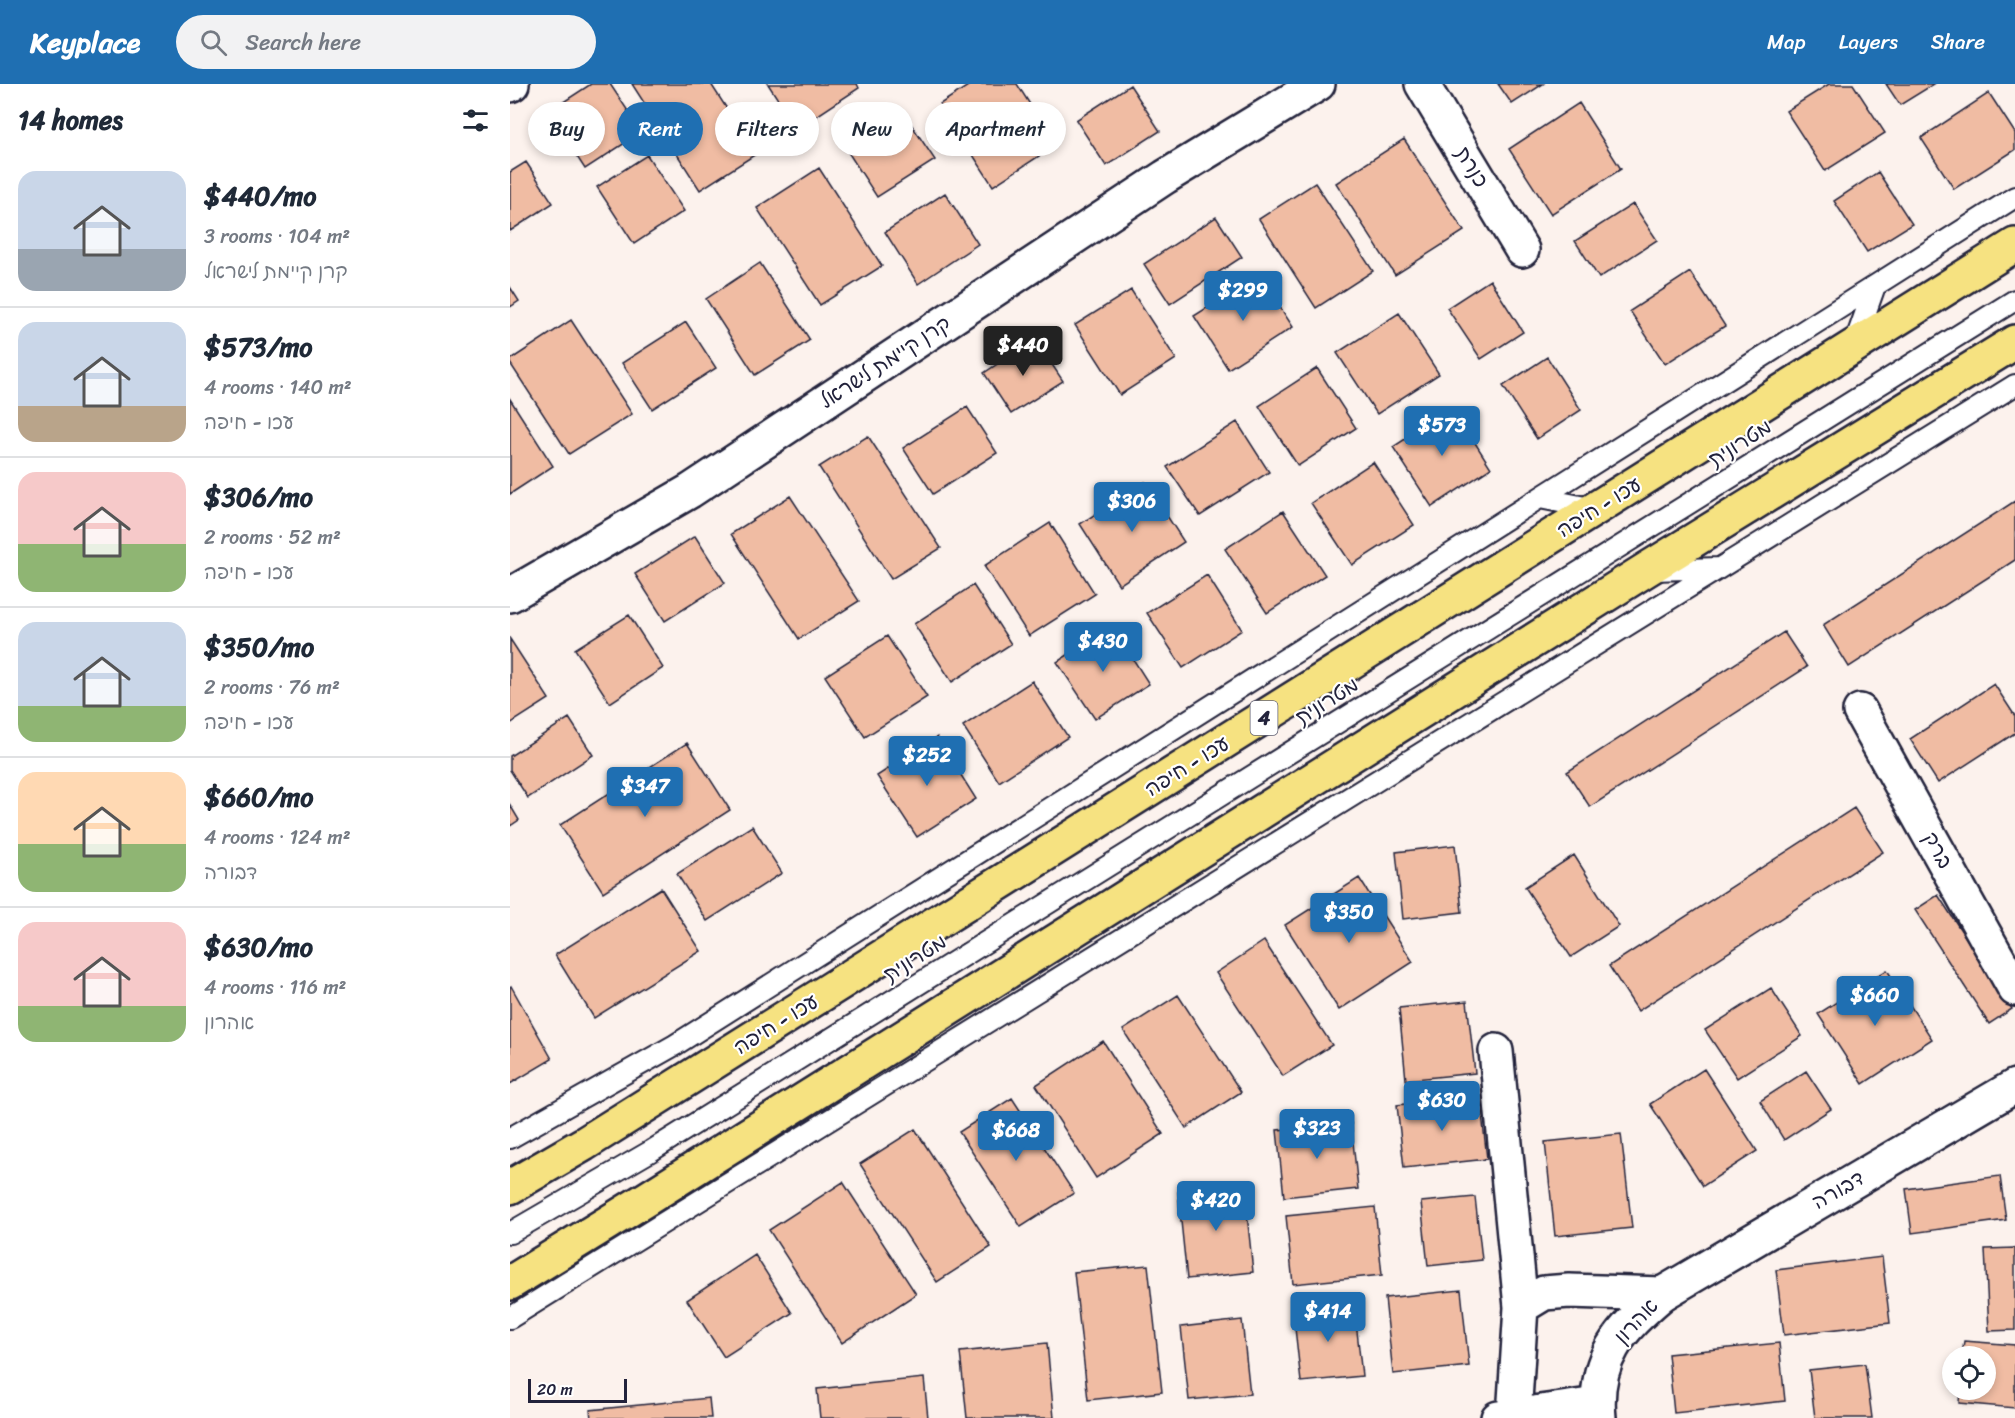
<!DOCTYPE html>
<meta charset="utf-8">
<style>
:root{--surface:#fff;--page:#f2f2f3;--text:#1f2937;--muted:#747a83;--line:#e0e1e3;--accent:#1f6fb2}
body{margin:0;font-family:Sriracha,"Playpen Sans Hebrew",sans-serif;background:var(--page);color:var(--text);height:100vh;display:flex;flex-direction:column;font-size:22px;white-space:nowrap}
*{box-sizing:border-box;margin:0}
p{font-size:20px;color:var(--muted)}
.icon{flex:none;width:33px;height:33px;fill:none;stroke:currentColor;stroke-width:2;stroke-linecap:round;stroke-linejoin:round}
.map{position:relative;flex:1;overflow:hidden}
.sheet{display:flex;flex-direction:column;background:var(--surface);width:510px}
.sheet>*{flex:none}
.top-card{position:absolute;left:18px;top:18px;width:570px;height:54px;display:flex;gap:12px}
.buttons{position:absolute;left:1432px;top:1262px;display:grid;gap:12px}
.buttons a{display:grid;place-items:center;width:54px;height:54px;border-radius:50%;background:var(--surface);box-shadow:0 3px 9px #0003;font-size:30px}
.scale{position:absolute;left:18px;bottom:15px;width:99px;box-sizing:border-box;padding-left:6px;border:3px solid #22223b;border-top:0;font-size:16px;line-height:21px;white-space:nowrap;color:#22223b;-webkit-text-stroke:4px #fff;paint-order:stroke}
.price{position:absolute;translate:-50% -51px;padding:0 14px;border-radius:6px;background:var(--accent);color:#fff;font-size:20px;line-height:39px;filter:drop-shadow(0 2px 3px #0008)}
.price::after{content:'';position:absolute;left:50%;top:36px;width:18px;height:14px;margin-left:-9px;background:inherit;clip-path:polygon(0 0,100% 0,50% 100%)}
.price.current{background:#222;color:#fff}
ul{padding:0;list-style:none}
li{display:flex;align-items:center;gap:18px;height:150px;padding:0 18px}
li+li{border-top:2px solid var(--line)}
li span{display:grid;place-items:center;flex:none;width:168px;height:120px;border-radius:18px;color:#555}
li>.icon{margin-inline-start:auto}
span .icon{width:72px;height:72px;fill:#fffc;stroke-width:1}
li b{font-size:26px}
h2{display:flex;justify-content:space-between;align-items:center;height:72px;padding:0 18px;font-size:26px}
.tag{padding:0 21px;border-radius:27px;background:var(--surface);box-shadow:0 3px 9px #0003;font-size:21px;line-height:54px}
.tag.current{background:var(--accent);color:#fff}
header{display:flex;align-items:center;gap:36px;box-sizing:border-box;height:84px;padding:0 30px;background:var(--accent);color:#fff}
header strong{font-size:28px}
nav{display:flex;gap:33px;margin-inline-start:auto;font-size:21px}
.search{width:420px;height:54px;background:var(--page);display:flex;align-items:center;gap:15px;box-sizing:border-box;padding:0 21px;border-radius:33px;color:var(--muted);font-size:22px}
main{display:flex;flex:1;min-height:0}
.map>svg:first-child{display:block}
.building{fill:#f0bca3;stroke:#22223b;stroke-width:1.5}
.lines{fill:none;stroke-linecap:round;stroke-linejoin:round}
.lane-casing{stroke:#22223b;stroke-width:24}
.street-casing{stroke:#22223b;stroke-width:38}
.secondary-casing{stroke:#22223b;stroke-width:38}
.highway-casing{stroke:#22223b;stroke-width:38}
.lane{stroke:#fff;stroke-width:20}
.street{stroke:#fff;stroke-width:33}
.secondary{stroke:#fff;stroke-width:33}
.highway{stroke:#f6e281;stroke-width:33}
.labels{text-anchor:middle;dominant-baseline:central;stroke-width:4.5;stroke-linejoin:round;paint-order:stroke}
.shield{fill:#fff;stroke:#646476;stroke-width:1.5}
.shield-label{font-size:20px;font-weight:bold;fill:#22223b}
.street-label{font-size:21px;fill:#22223b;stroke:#fff}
</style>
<header>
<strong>Keyplace</strong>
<div class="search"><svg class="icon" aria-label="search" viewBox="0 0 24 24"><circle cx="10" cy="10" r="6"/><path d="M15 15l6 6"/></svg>Search here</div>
<nav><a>Map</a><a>Layers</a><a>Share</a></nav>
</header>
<main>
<section class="sheet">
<h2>14 homes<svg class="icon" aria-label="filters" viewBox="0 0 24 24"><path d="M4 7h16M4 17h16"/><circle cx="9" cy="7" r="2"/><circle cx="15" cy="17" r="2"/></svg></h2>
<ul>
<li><span style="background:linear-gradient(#c9d6e8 65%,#9aa5b1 0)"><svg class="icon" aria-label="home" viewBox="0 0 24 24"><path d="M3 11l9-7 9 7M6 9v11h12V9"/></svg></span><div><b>$440/mo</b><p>3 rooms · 104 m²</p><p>קרן קיימת לישראל</p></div></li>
<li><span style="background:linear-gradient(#c9d6e8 70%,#b9a48a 0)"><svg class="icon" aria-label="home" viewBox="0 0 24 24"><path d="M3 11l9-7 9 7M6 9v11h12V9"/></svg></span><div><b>$573/mo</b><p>4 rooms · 140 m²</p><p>עכו - חיפה</p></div></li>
<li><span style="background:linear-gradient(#f6c9c9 60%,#8fb573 0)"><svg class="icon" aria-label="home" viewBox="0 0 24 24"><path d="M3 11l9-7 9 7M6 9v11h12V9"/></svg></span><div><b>$306/mo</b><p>2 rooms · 52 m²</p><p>עכו - חיפה</p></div></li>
<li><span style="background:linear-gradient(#c9d6e8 70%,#8fb573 0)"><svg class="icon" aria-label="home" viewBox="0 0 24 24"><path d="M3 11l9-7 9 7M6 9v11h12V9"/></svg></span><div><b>$350/mo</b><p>2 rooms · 76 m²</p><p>עכו - חיפה</p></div></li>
<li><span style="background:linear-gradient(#ffd9b3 60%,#8fb573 0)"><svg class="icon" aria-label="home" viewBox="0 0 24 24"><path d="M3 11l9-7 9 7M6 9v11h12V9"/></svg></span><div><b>$660/mo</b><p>4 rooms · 124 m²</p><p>דבורה</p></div></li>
<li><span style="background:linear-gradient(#f6c9c9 70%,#8fb573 0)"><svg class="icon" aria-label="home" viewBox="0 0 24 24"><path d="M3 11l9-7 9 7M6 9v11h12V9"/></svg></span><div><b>$630/mo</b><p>4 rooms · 116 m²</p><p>אהרון</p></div></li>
</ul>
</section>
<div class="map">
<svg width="1505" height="1334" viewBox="0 0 1505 1334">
<rect width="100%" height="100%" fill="#fcf2ed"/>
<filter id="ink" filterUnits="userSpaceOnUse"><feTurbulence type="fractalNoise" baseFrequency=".0167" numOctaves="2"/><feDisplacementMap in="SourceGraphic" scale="12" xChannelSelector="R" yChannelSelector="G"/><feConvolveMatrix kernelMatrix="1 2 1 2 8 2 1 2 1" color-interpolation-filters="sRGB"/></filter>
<g filter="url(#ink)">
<!-- building -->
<path class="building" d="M 81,0 L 100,0 L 132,48 L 75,85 L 38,28 Z
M 122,0 L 201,0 L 246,70 L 190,106 Z
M 258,0 L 347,0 L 349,4 L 287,45 Z
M 461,0 L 507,0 L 546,61 L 483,102 L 430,20 Z
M 988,0 L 1033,0 L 1002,20 Z
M 1319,0 L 1343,0 L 1375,49 L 1315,87 L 1276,27 Z
M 1376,0 L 1424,0 L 1390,21 Z
M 620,1 L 650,47 L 596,82 L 566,36 Z
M 1479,9 L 1505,49 L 1505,66 L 1444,105 L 1411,54 Z
M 1069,19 L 1111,85 L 1041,130 L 999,65 Z
M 393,28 L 425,76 L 367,113 L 336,65 Z
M 894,55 L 954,147 L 885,191 L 826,99 Z
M 137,71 L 174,127 L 124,160 L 87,103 Z
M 16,78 L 43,119 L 0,147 L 0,88 Z
M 309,84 L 372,182 L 310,221 L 247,124 Z
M 1368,88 L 1402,140 L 1357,168 L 1324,117 Z
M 805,99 L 863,187 L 806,224 L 749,135 Z
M 435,109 L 468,160 L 408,200 L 375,148 Z
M 1123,120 L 1147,156 L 1089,194 L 1065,157 Z
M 706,133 L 732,173 L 660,220 L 634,180 Z
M 250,179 L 300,256 L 245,291 L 196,215 Z
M 1180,188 L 1215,242 L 1155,280 L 1120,227 Z
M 749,191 L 783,243 L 718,285 L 684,232 Z
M 980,196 L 1013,248 L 971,275 L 937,224 Z
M 0,203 L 9,217 L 0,223 Z
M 621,206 L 666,275 L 610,311 L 565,241 Z
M 889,229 L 929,290 L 867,330 L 827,269 Z
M 61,236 L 122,330 L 59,370 L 0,279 L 0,276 Z
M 176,238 L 206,284 L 142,325 L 112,279 Z
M 525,255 L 553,297 L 501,330 L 474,289 Z
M 1037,273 L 1071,326 L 1027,355 L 993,302 Z
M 807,284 L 846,344 L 788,382 L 749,322 Z
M 0,315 L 43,382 L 0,410 Z
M 457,323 L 487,369 L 423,410 L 393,364 Z
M 943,324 L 981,384 L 922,423 L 883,363 Z
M 727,338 L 759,388 L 690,432 L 657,383 Z
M 358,352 L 431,464 L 381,495 L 309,383 Z
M 863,378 L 904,441 L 842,481 L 801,419 Z
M 635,398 L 674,458 L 609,501 L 570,440 Z
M 280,412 L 349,517 L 289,555 L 221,450 Z
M 1505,417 L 1505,476 L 1339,583 L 1313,541 Z
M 773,427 L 815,491 L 757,529 L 715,465 Z
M 540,439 L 585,510 L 519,552 L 474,482 Z
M 185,452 L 215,499 L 155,537 L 125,490 Z
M 697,491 L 732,546 L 673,584 L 637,529 Z
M 463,501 L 501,560 L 442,598 L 404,540 Z
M 119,531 L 153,584 L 100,619 L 65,565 Z
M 602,542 L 639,600 L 585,635 L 547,578 Z
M 1274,548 L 1297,583 L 1080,723 L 1057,688 Z
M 377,552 L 417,613 L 355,653 L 315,592 Z
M 0,555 L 39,615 L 0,640 Z
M 522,597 L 558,653 L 489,698 L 453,642 Z
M 1484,600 L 1505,632 L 1505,649 L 1428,699 L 1400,655 Z
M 59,634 L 83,671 L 18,714 L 0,686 L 0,672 Z
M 427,653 L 466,715 L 407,753 L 367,692 Z
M 177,659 L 220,726 L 93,808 L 50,741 Z
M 0,721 L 9,736 L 0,742 Z
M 1344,724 L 1373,768 L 1128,927 L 1099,882 Z
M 242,742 L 272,789 L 197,837 L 167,790 Z
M 945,761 L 952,828 L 893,835 L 886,768 Z
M 1064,771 L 1109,842 L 1061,873 L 1015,803 Z
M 849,794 L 903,878 L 829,926 L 775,841 Z
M 151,804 L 191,867 L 84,934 L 45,871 Z
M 1428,811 L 1502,925 L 1479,940 L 1405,826 Z
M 754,857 L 822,961 L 773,992 L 706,889 Z
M 1377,886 L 1422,955 L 1353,1000 L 1308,930 Z
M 1,902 L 42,975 L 0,1000 L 0,903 Z
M 1261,904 L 1292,952 L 1227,994 L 1195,946 Z
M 668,911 L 731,1008 L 676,1044 L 613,946 Z
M 957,917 L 965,989 L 896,996 L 889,924 Z
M 593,957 L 653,1050 L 586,1094 L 526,1001 Z
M 1194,985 L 1247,1067 L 1193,1102 L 1140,1020 Z
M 1296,987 L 1321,1025 L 1274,1056 L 1250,1017 Z
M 970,1012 L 977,1075 L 894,1084 L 887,1021 Z
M 502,1014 L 564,1109 L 511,1143 L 449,1048 Z
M 841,1039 L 848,1105 L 774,1113 L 767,1046 Z
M 405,1045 L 481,1163 L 427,1198 L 350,1080 Z
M 1111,1050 L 1122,1144 L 1045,1152 L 1035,1058 Z
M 1490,1092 L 1496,1136 L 1402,1149 L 1396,1105 Z
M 333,1098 L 406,1210 L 332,1259 L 259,1146 Z
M 734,1101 L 743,1188 L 677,1195 L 668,1108 Z
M 965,1113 L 972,1176 L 918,1182 L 911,1118 Z
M 865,1123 L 872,1191 L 783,1200 L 776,1132 Z
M 1505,1164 L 1505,1246 L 1479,1247 L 1475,1165 Z
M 245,1171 L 282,1229 L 214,1273 L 177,1216 Z
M 1372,1173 L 1380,1239 L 1274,1251 L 1266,1186 Z
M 638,1181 L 652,1308 L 578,1316 L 564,1188 Z
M 951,1206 L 959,1282 L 883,1290 L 875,1214 Z
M 844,1220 L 852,1292 L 791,1298 L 783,1226 Z
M 732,1236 L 740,1310 L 679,1316 L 671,1243 Z
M 1454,1257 L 1505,1261 L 1505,1324 L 1449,1319 L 1450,1305 L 1476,1305 L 1476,1272 L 1452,1272 Z
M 537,1259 L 544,1334 L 457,1334 L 450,1268 Z
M 1269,1259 L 1275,1317 L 1164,1329 L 1158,1270 Z
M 1355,1280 L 1362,1334 L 1305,1334 L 1299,1286 Z
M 414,1294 L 418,1334 L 310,1334 L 307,1305 Z
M 199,1314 L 201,1334 L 81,1334 L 80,1326 Z"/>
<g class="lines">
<!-- lane casing -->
<g class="lane-casing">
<path id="lane" d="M 1344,261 L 1365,202
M 1030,414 L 1085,425
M 1143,486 L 1209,484
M 0,1054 L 165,961 L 1505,113
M 0,1149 L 141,1067 L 1505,216
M 0,1234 L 1505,301"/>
</g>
<!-- street casing -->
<g class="street-casing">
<path id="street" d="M 912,0 L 1012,166
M 0,1 L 2,0
M 0,511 L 180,407 L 655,93 L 808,0
M 1350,627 L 1505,905
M 986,967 L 1011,1223 L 1004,1332
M 1011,1223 L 1034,1209 L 1059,1207 L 1152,1210
M 988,1334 L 1087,1320"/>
</g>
<!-- secondary casing -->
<g class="secondary-casing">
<path id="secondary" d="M 1089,1334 C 1083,1274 1110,1246 1152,1210 L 1505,1002"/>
</g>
<!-- highway casing -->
<g class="highway-casing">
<path id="highway" d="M 0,1103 L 74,1060 L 1505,161
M 0,1199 L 138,1114 L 1134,487 L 1505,258"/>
</g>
<!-- lane -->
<use href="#lane" class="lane"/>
<!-- street -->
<use href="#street" class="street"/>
<!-- secondary -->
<use href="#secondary" class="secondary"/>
<!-- highway -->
<use href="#highway" class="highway"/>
</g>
</g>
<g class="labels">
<!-- shield labels -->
<rect class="shield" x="740.5" y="617" width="27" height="34" rx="4.5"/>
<g class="shield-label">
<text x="754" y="634">4</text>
</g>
<!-- street labels -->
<g class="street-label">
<text transform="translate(962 83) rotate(59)">כנרת</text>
<text transform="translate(375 278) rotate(-33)">קרן קיימת לישראל</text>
<text transform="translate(1230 359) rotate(-32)">מטרונית</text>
<text transform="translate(1089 423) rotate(-32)">עכו - חיפה</text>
<text transform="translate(817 617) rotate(-32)">מטרונית</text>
<text transform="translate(677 682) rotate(-32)">עכו - חיפה</text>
<text transform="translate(1428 766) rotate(61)">ברק</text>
<text transform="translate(405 874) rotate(-32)">מטרונית</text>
<text transform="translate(266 940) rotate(-32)">עכו - חיפה</text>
<text transform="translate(1328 1106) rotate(-30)">דבורה</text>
<text transform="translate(1126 1237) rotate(-47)">אהרון</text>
</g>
</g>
</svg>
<div class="buttons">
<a><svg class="icon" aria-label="locate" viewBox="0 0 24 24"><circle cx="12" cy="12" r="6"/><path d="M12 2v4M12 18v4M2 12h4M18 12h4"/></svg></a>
</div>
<div class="scale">20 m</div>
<b class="price" style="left:733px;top:238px">$299</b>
<b class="price current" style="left:513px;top:293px">$440</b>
<b class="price" style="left:932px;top:373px">$573</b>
<b class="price" style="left:622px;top:449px">$306</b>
<b class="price" style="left:593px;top:589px">$430</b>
<b class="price" style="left:417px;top:703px">$252</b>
<b class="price" style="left:135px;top:734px">$347</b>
<b class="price" style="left:839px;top:860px">$350</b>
<b class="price" style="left:1365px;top:943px">$660</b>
<b class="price" style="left:932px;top:1048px">$630</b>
<b class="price" style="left:807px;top:1076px">$323</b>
<b class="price" style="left:506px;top:1078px">$668</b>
<b class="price" style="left:706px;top:1148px">$420</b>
<b class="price" style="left:818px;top:1259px">$414</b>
<div class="top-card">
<a class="tag">Buy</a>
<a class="tag current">Rent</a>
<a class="tag">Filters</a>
<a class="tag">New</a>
<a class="tag">Apartment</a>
</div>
</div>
</main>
